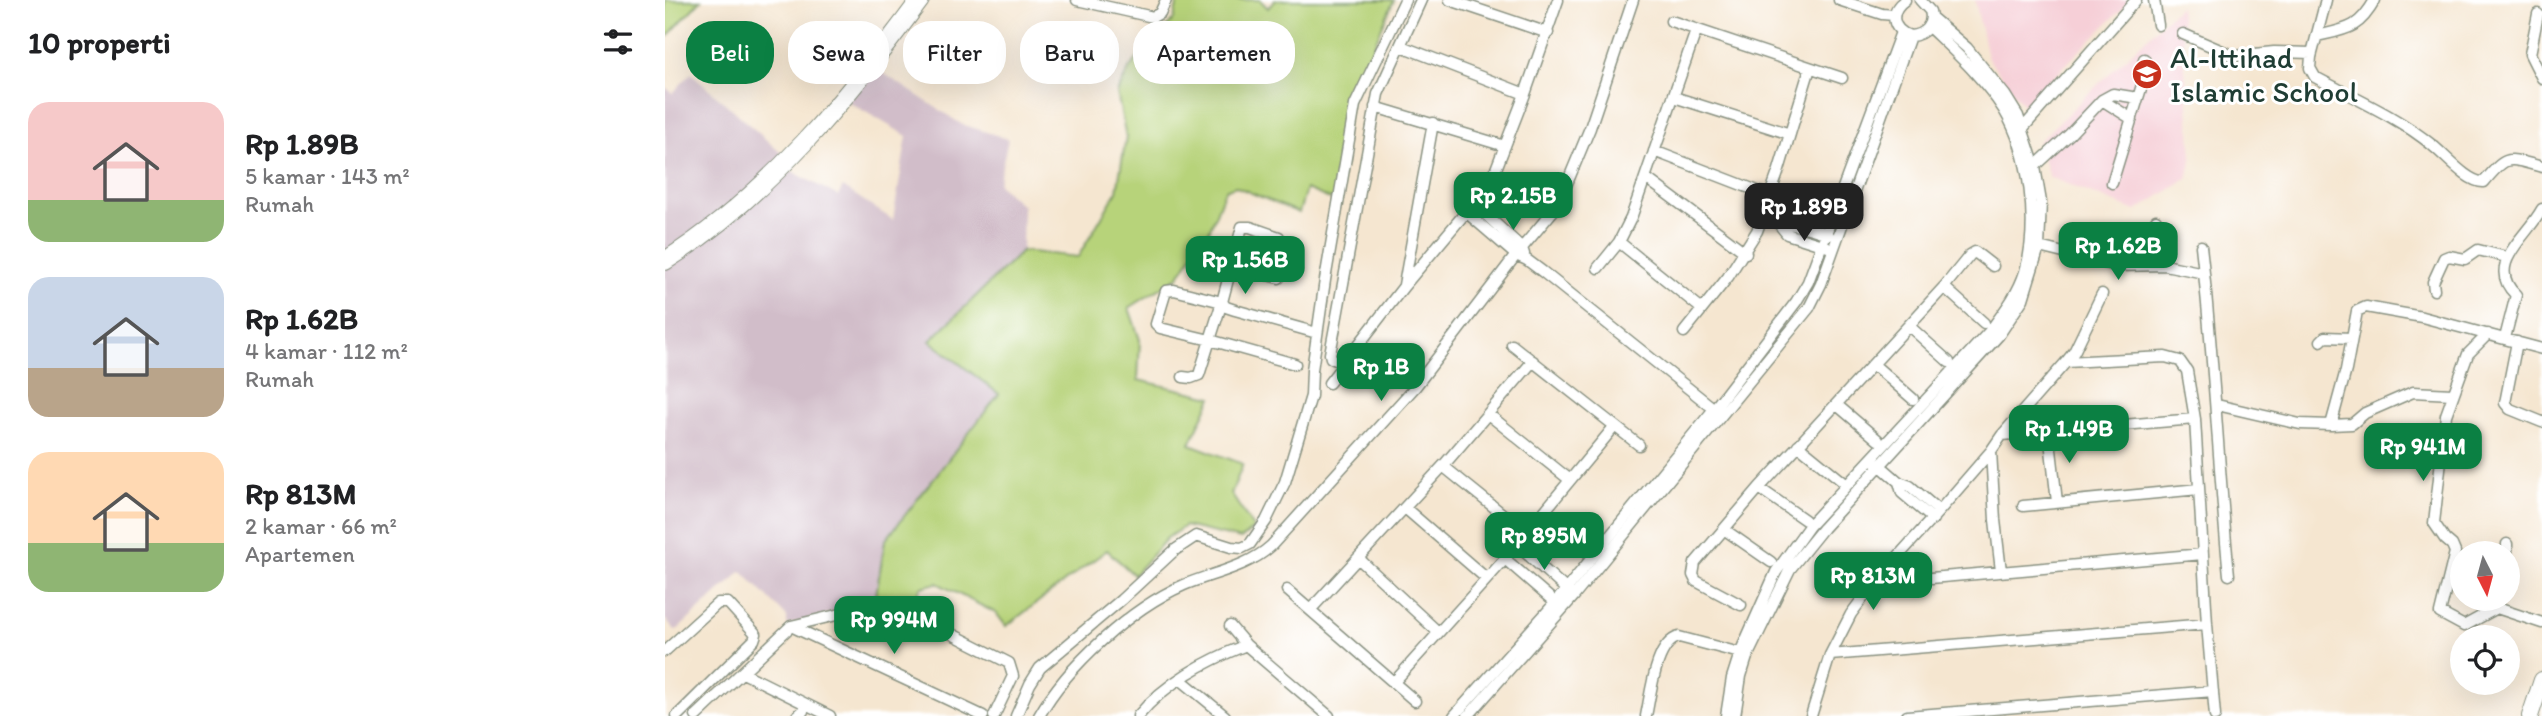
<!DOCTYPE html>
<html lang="id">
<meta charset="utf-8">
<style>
:root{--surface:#fff;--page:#f6f6f6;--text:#202124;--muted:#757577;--accent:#0b8043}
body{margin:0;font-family:Itim,sans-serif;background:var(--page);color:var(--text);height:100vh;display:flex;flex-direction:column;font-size:26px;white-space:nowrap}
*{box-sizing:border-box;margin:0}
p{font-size:23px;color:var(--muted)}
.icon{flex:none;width:38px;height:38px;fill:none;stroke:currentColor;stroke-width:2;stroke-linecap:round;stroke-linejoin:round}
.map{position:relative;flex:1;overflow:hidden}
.side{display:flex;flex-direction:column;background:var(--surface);width:665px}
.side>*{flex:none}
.top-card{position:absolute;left:21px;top:21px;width:665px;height:63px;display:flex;gap:14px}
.needle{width:46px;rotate:174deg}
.tools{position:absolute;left:1785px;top:541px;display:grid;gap:14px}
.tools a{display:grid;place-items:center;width:70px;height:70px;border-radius:50%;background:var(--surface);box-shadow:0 7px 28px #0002;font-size:35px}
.price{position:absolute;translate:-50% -60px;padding:0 16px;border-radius:14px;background:var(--accent);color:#fff;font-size:23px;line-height:46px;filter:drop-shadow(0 2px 4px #0008)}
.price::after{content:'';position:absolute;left:50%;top:42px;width:21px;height:16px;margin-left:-10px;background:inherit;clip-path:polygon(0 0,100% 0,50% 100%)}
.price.selected{background:#222;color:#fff}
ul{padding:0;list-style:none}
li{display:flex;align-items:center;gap:21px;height:175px;padding:0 28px}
li span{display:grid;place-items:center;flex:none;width:196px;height:140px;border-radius:21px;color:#555}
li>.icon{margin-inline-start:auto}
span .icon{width:84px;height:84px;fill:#fffc;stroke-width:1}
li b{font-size:30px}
h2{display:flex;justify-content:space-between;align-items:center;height:84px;padding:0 28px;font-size:30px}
.chip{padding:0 24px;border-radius:28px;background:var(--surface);box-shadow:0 7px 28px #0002;font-size:24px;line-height:63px}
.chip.selected{background:var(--accent);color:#fff}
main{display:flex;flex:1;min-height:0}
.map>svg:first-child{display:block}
.built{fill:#f6cfd7}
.industrial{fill:#d1bdc9}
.green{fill:#b7d37a;stroke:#6b8857;stroke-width:2}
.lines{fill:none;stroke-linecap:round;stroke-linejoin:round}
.minor-casing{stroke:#8a9282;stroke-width:13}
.secondary-casing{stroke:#8a9282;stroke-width:18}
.primary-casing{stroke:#8a9282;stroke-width:20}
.minor{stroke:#fff;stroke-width:10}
.secondary{stroke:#fff;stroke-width:16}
.primary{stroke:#fff;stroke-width:18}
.labels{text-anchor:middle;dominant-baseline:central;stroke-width:6;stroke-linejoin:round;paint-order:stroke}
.poi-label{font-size:30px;fill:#1f3d34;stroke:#fff;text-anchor:start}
</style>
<main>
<section class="side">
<h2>10 properti<svg class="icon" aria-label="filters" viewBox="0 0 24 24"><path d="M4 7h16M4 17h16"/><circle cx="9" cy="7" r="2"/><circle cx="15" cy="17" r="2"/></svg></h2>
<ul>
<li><span style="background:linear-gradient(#f6c9c9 70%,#8fb573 0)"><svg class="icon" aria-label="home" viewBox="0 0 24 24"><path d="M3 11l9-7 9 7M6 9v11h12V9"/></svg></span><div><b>Rp 1.89B</b><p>5 kamar · 143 m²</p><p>Rumah</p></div></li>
<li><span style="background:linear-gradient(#c9d6e8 65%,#b9a48a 0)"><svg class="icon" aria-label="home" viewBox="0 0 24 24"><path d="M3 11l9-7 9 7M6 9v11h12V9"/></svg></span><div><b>Rp 1.62B</b><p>4 kamar · 112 m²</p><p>Rumah</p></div></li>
<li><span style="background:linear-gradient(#ffd9b3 65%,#8fb573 0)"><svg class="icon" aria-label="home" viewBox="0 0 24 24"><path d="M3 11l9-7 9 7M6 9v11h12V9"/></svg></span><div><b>Rp 813M</b><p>2 kamar · 66 m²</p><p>Apartemen</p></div></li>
</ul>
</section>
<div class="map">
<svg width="1877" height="716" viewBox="0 0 1877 716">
<rect width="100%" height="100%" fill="#fff"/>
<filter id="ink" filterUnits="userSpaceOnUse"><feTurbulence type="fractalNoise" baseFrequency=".0143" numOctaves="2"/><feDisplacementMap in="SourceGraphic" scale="14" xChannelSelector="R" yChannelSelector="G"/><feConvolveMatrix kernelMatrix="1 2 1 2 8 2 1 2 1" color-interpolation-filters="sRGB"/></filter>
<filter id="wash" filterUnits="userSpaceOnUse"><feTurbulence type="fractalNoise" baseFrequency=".00686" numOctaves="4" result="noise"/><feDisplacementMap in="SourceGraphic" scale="28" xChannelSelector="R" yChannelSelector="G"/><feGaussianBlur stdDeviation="1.57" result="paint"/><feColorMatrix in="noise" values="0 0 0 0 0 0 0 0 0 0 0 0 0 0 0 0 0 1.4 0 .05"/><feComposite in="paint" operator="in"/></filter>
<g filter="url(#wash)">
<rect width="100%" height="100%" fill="#f5e6d0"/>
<!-- built -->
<path class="built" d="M 1310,0 L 1466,0 L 1359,106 L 1322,57 Z
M 1515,6 L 1527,157 L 1522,179 L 1471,211 L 1384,177 L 1373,142 Z"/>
<!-- industrial -->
<path class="industrial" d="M 212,69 L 296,124 L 343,139 L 333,184 L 358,206 L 357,251 L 265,341 L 334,394 L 220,541 L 210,601 L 122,625 L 122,617 L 77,571 L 11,631 L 0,619 L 0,87 L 8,93 L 26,73 L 125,161 L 121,168 L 173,196 L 178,187 L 228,220 L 242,136 L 182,101 Z"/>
<!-- green -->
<path class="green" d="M 0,0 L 36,0 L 0,39 Z
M 513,0 L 595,0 L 603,8 L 610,0 L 729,0 L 684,102 L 670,201 L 641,189 L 634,213 L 570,186 L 560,190 L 545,229 L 513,277 L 464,308 L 475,340 L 473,380 L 547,397 L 525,444 L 578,464 L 566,494 L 589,528 L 576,539 L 520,526 L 502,538 L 469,575 L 442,550 L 341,626 L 331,613 L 272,583 L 256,587 L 246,607 L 210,601 L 220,541 L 334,394 L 265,341 L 357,251 L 413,257 L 452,191 L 461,137 L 452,93 L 465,67 L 509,19 Z"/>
</g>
<g filter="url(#ink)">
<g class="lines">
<!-- minor casing -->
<g class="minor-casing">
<path id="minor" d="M 412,0 L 488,17 L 495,13 L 501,0
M 785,0 L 883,33
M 1174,0 L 1217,14 L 1229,15
M 1240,0 C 1224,11 1226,30 1245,36 C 1259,35 1269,25 1265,11 L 1255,0
M 1489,0 L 1493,25
M 1661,0 L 1646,57 L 1645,68 L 1650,77 C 1689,98 1733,117 1767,145 C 1780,155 1803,183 1819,182 C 1843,153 1842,158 1877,167
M 1873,14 L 1865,54 L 1877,78
M 1006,21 L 1177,78
M 1518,34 L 1569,56 L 1609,52 L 1646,53
M 1652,36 C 1682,29 1694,29 1710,0
M 736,46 L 860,94
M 1009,97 L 1125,134
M 1473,98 L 1478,82 L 1479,59
M 1437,100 L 1467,119
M 710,107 L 840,146
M 1358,128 L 1471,0
M 989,151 L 1103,195
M 1367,169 L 1405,134 L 1437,100 L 1448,94 L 1473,98 L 1447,183
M 981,178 L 1081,253
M 807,202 L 857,248 L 859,254
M 801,212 L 851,255 L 862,260 L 878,272 L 1053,412
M 1097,217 C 1119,226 1142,224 1164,235
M 1113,223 L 1122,234 L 1163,247
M 614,237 L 585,227 L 577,227 L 557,302 L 561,307 L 570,310 L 652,333
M 954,242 L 1037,309
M 1536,246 C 1549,355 1553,465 1564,575
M 1374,247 L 1452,266 L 1500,265 L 1539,273
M 1459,261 C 1488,258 1487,244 1491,220
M 566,266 L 614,278
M 933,268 L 954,242 L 966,218 L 1031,31
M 739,285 L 768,123
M 1279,287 L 1319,323
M 509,290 L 557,302 L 545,340 L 495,328 L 491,324 L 501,291 Z
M 1769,290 L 1768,282 L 1779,258 L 1784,256 L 1800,259 L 1813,250 L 1841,257
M 1244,326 L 1284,362
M 1019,332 L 1063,277 L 1092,231 L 1114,170 L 1145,68
M 1823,334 L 1803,354 L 1781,415 L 1769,523 L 1780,539 L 1787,545 L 1790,552 L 1775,613 L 1799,626 L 1832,608 L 1877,623
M 1840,338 L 1851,295 C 1819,265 1862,237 1877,209
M 1656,341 L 1660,337 L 1687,338
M 1852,342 L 1840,403 L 1845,409 L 1877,422
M 847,345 L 974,445
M 1401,362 L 1500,357 L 1515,361 L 1522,371 L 1530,419 L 1542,624 L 1550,716
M 678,363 L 666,358 L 665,354 L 713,94 L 756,0
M 1208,364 L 1248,399
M 518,377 L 526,378 L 534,375 L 545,340 L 630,364
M 664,383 L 739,286 L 801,212 L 831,169 L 860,94 L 893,0
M 1172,405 L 1213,440
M 1552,405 L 1635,424 L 1666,425 L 1687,424 L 1700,413 L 1748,392 L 1787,394
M 823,414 L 905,480
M 1666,425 L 1681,370 L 1692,311 L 1701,307 L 1757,317 L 1877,349
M 1384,432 L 1392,502
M 1337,435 L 1530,419
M 1133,445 L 1182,485
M 1326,451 L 1330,520 L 1336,571
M 1211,462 L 1234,482 L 1245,486 L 1274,511
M 778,466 L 861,533
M 1234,482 L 1237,493 L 1268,519
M 1094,488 L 1140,520
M 1358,506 L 1534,489
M 740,508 L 822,579
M 1060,530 L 1106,562
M 852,545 L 904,592
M 1842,553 L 1842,544
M 694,559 L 773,632
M 840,559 L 893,605
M 1209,583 L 1538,554
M 622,590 L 750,701
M 1076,605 L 1031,581 L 1028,575 L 1030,563 L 1094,488 L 1279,287 L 1305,255 L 1310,252 L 1328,266
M 646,609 L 778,466 L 868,361
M 126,626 L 318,716
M 565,626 L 581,645 L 664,716
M 0,651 L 53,603 L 63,603 L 91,634 L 89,640 L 12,716
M 1165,655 L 1542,624
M 78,673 L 165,716
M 515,679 L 560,716
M 729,682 L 840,559 L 949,427
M 31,716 L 126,626 L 209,606 L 219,607 L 273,627 L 344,663 L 348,676 L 329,716
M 132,716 L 138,711
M 351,716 L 365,684 L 375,668 L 456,600 L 510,550 L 531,536 L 566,547 L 577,548 L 585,544 L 601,521 L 620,482 L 646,396 L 647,370 L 660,280 L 690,105 L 740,0
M 374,716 C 402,666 466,608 519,585 C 548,573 583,567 606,546 L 750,387 L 851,255 L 893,205 L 925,128 L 968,0
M 473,716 C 501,682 541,661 581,645
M 789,716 L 890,603 L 1049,409 L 1131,302 L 1143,282 L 1236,32
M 803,716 L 909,596 L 1144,308 L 1156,284 L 1245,36
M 981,716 C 986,694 990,643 1014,637 L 1075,653
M 1061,716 L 1067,678 L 1075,653 L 1111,572 L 1144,526 L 1324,332 C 1338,313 1353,295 1360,272 C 1374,224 1365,153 1339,110 C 1319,78 1291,53 1264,27
M 1070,716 L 1076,676 L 1082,657 L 1125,569 L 1158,528 L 1334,335 L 1358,299 L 1374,247 L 1376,202 L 1370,167 L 1353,116 L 1340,95 L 1302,48 L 1266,17
M 1146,716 L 1165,655 L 1186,614 L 1209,583 L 1274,511 L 1326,451 L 1337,435 L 1401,362 L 1409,352 L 1437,294
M 1242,716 L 1548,691"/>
</g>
<!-- secondary casing -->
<g class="secondary-casing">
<path id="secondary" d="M 1865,716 L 1877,680"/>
</g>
<!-- primary casing -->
<g class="primary-casing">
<path id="primary" d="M 0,261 C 102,197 184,96 255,0"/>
</g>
<!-- minor -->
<use href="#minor" class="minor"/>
<!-- secondary -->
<use href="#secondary" class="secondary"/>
<!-- primary -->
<use href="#primary" class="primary"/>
</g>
</g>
<!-- icons -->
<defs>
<g id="school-disc" transform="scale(1.575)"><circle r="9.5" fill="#c8321e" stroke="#fff"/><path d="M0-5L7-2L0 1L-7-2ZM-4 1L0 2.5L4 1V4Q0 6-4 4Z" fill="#fff"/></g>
</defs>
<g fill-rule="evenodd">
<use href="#school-disc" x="1482" y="74"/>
</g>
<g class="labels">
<!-- poi labels -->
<g class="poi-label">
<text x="1505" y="57">Al-Ittihad<tspan x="1505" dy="34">Islamic School</tspan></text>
</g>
</g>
</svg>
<div class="tools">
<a><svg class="needle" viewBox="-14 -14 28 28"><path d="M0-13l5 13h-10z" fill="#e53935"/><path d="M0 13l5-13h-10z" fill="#757577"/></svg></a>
<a><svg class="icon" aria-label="locate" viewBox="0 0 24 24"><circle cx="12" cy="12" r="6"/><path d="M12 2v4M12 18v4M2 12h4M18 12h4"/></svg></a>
</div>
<b class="price" style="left:848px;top:232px">Rp 2.15B</b>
<b class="price selected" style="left:1139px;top:243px">Rp 1.89B</b>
<b class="price" style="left:1453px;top:282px">Rp 1.62B</b>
<b class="price" style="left:580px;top:296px">Rp 1.56B</b>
<b class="price" style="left:716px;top:403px">Rp 1B</b>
<b class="price" style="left:1404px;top:465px">Rp 1.49B</b>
<b class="price" style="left:1758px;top:483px">Rp 941M</b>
<b class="price" style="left:879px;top:572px">Rp 895M</b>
<b class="price" style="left:1208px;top:612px">Rp 813M</b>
<b class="price" style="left:229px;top:656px">Rp 994M</b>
<div class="top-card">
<a class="chip selected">Beli</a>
<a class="chip">Sewa</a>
<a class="chip">Filter</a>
<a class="chip">Baru</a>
<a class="chip">Apartemen</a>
</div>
</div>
</main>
